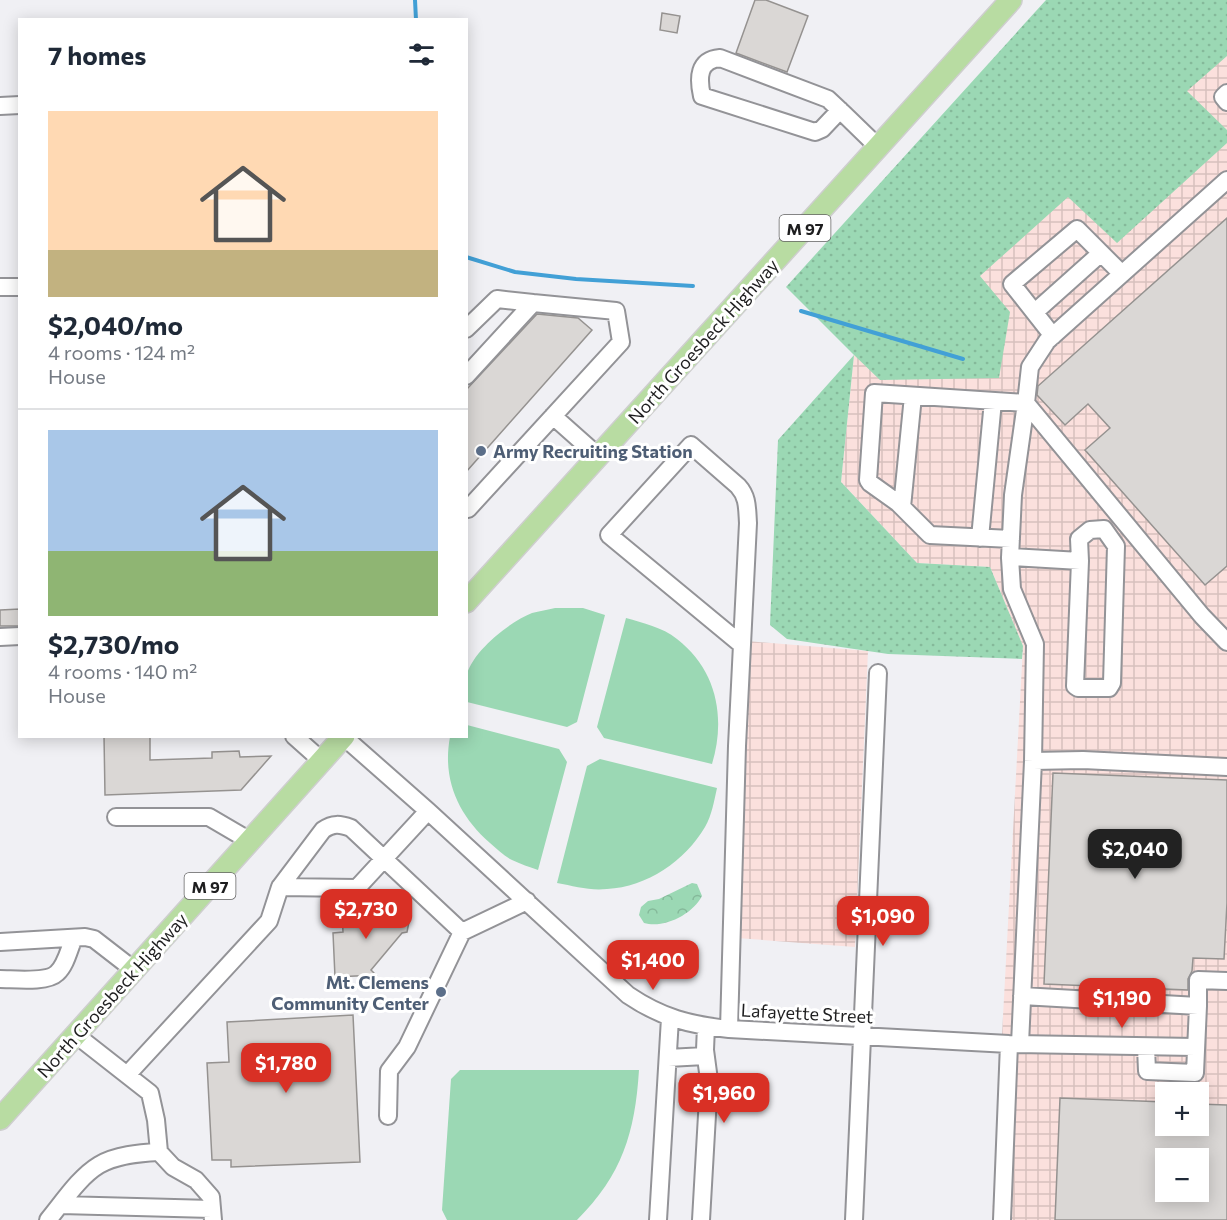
<!DOCTYPE html>
<meta charset="utf-8">
<style>
:root{--surface:#fff;--page:#f2f2f3;--text:#1f2937;--muted:#747a83;--line:#e0e1e3;--accent:#d93025}
body{margin:0;font-family:Commissioner,sans-serif;background:var(--page);color:var(--text);height:100vh;display:flex;flex-direction:column;font-size:22px;white-space:nowrap}
*{box-sizing:border-box;margin:0}
p{font-size:20px;color:var(--muted)}
.icon{flex:none;width:33px;height:33px;fill:none;stroke:currentColor;stroke-width:2;stroke-linecap:round;stroke-linejoin:round}
.map{position:relative;flex:1;overflow:hidden}
.drawer{position:absolute;left:18px;top:18px;width:450px;height:720px;display:flex;flex-direction:column;background:var(--surface);border-radius:0px;box-shadow:0 3px 15px #0003}
.drawer>*{flex:none}
.controls{position:absolute;left:1155px;top:1082px;display:grid;gap:12px}
.controls a{display:grid;place-items:center;width:54px;height:54px;border-radius:0px;background:var(--surface);box-shadow:0 3px 15px #0003;font-size:30px}
.price{position:absolute;translate:-50% -51px;padding:0 14px;border-radius:12px;background:var(--accent);color:#fff;font-size:20px;line-height:39px;filter:drop-shadow(0 2px 3px #0008)}
.price::after{content:'';position:absolute;left:50%;top:36px;width:18px;height:14px;margin-left:-9px;background:inherit;clip-path:polygon(0 0,100% 0,50% 100%)}
.price.active{background:#222;color:#fff}
ul{padding:0;list-style:none}
li{display:grid;align-content:center;gap:12px;height:318px;padding:0 30px}
li+li{border-top:2px solid var(--line)}
li span{display:grid;place-items:center;height:186px;border-radius:0px;color:#555}
li>.icon{margin-inline-start:auto}
span .icon{width:108px;height:108px;fill:#fffc;stroke-width:1}
li b{font-size:26px}
h2{display:flex;justify-content:space-between;align-items:center;height:72px;padding:0 30px;font-size:26px}
.map>svg:first-child{display:block}
.industrial{fill:url(#industrial-grid);fill-rule:evenodd}
.grass{fill:url(#grass-dots)}
.park{fill:url(#park-crowns)}
.garden{fill:#9bd8b4}
.lines{fill:none;stroke-linecap:round;stroke-linejoin:round}
.stream{stroke:#42a0d6;stroke-width:4}
.building{fill:#dad7d5;stroke:#959290;stroke-width:1.5;fill-rule:evenodd}
.minor-casing{stroke:#939397;stroke-width:20}
.major-casing{stroke:#cecece;stroke-width:24}
.minor{stroke:#fff;stroke-width:16}
.major{stroke:#b8dca2;stroke-width:21}
.service-dot{fill:#5c6f8a;stroke:#fff;stroke-width:2}
.labels{text-anchor:middle;dominant-baseline:central;stroke-width:6;stroke-linejoin:round;paint-order:stroke}
.shield{fill:#fff;stroke:#626262;stroke-width:1.5}
.shield-label{font-size:16px;font-weight:bold;fill:#1e1e1f}
.street-label{font-size:18px;fill:#1e1e1f;stroke:#fff}
.service-label{font-size:18px;font-weight:bold;fill:#4e5e75;stroke:#fff;text-anchor:start}
</style>
<div class="map">
<svg width="1227" height="1220" viewBox="0 0 1227 1220">
<defs>
<pattern id="industrial-grid" width="8" height="8" patternUnits="userSpaceOnUse" patternTransform="scale(1.5)"><rect width="8" height="8" fill="#fbe0dd"/><path d="M0 4h8M4 0v8" fill="none" stroke="#d7c0bd"/></pattern>
<pattern id="grass-dots" width="8" height="8" patternUnits="userSpaceOnUse" patternTransform="scale(1.5)"><rect width="8" height="8" fill="#9bd8b4"/><path d="M2 2h.1M6 6h.1" fill="none" stroke="#85b99a" stroke-width="1.8" stroke-linecap="round"/></pattern>
<pattern id="park-crowns" width="20" height="18" patternUnits="userSpaceOnUse" patternTransform="scale(1.5)"><rect width="20" height="18" fill="#9bd8b4"/><path d="M2 6a3 3 0 1 1 6 0M12 15a3 3 0 1 1 6 0" fill="none" stroke="#85b99a"/></pattern>
</defs>
<rect width="100%" height="100%" fill="#f0f0f4"/>
<!-- industrial -->
<path class="industrial" d="M 1227,28 L 1227,1220 L 992,1220 L 1023,646 L 990,567 L 917,563 L 841,482 L 854,355 ZM 1166,1092 L 1198,1092 L 1198,1125 L 1166,1125 ZM 1166,1158 L 1198,1158 L 1198,1191 L 1166,1191 Z
M 747,641 L 868,651 L 855,947 L 737,938 Z"/>
<!-- grass -->
<path class="grass" d="M 1046,0 L 1227,0 L 1227,56 L 1187,91 L 1227,130 L 1227,143 L 1117,243 L 1068,197 L 980,276 L 1010,312 L 999,378 L 880,380 L 854,355 L 841,482 L 917,563 L 990,567 L 1023,646 L 1022,659 L 888,654 L 787,639 L 770,625 L 778,440 L 854,355 L 786,287 Z"/>
<!-- park -->
<path class="park" d="M 692,883 L 697,884 L 702,896 C 693,914 664,929 644,923 L 639,915 L 641,907 L 648,901 L 659,899 Z"/>
<!-- garden -->
<path class="garden" d="M 555,608 L 583,608 L 605,615 L 577,722 L 567,727 L 467,702 C 466,695 465,686 466,678 C 470,653 509,622 532,613 C 539,611 548,610 555,608 Z
M 626,618 C 643,623 662,627 677,639 C 717,670 726,718 712,764 L 604,738 L 597,727 Z
M 467,725 L 559,749 L 567,762 L 538,870 C 530,867 520,864 512,860 C 504,856 497,849 490,843 C 458,815 442,779 450,737 L 466,736 Z
M 600,759 L 717,788 C 714,801 712,815 705,827 C 685,861 647,887 607,889 C 590,891 574,886 557,883 L 587,766 Z
M 460,1070 L 639,1070 C 635,1133 622,1175 577,1220 L 447,1220 L 442,1210 L 451,1079 Z"/>
<g class="lines">
<!-- stream -->
<path class="stream" d="M 415,0 L 416,20
M 466,257 L 515,272 L 576,279 L 693,286
M 801,311 L 963,359"/>
</g>
<!-- building -->
<path class="building" d="M 755,0 L 766,0 L 808,16 L 787,72 L 736,53 Z
M 662,13 L 680,16 L 677,33 L 660,30 Z
M 1227,218 L 1227,566 L 1205,585 L 1085,450 L 1110,428 L 1088,404 L 1065,425 L 1037,395 L 1038,386 Z
M 537,314 L 578,318 L 592,330 L 466,472 L 466,390 Z
M 20,609 L 20,626 L 0,626 L 0,610 Z
M 104,736 L 150,736 L 150,760 L 212,758 L 212,752 L 239,751 L 240,757 L 271,756 L 241,790 L 105,795 Z
M 1053,773 L 1227,780 L 1227,903 L 1224,959 L 1193,958 L 1192,971 L 1188,979 L 1188,990 L 1044,984 Z
M 405,910 L 405,922 L 409,922 L 407,932 L 402,933 L 371,970 L 376,975 L 335,977 L 333,933 L 343,932 L 342,912 Z
M 353,1015 L 360,1162 L 231,1167 L 231,1160 L 212,1160 L 207,1063 L 229,1062 L 227,1022 Z
M 1060,1098 L 1166,1102 L 1166,1125 L 1198,1125 L 1198,1104 L 1227,1105 L 1227,1220 L 1055,1220 ZM 1166,1158 L 1198,1158 L 1198,1191 L 1166,1191 Z"/>
<g class="lines">
<!-- minor casing -->
<g class="minor-casing">
<path id="minor" d="M 1227,93 L 1223,97 L 1227,102
M 0,106 L 20,105
M 840,110 L 822,129 L 815,132 L 702,96 C 698,78 698,60 720,58 L 828,99 L 844,114 L 878,147
M 1227,180 L 1047,341 L 1030,367 L 1026,403 L 1202,616 L 1227,642
M 0,287 L 20,287
M 1035,312 L 1101,253
M 466,329 L 497,299 L 533,303
M 1053,336 L 1012,284 L 1077,229 L 1122,274
M 466,376 L 533,303 L 616,311 L 621,342 L 468,509 L 466,507
M 553,416 L 598,456
M 902,507 L 913,396
M 980,538 L 993,401
M 1011,539 L 930,535 L 898,503 L 870,483 L 868,480 L 874,393 L 1026,403 L 1013,495 L 1010,558 L 1012,589 L 1035,644 L 1033,761 L 1020,1044
M 1010,557 L 1080,561 L 1079,539 L 1090,530 L 1104,529 L 1116,546 L 1112,683 L 1109,688 L 1078,688 L 1075,686 L 1080,561
M 0,637 L 20,636
M 294,736 L 322,761
M 344,737 L 428,811 L 628,995 C 662,1018 690,1025 729,1029 L 1009,1044 L 1195,1047
M 1033,761 L 1083,760 L 1227,767
M 116,817 L 209,817 L 250,841
M 280,887 L 323,830 C 333,823 340,824 351,828 L 462,932 L 527,901
M 0,942 L 85,937 L 94,939 L 134,970
M 0,979 C 14,979 47,983 57,973 C 66,965 69,949 74,938
M 1022,996 L 1198,1006 L 1195,1073 L 1147,1071 L 1146,1047
M 1198,1006 L 1198,980 L 1227,981
M 729,1029 L 737,746 L 748,523 C 747,508 748,497 738,486 L 691,445 L 609,535 L 742,645
M 76,1035 L 150,1093 L 156,1120 L 159,1152 L 173,1167 L 196,1180 L 211,1197 L 213,1220
M 668,1058 L 705,1056
M 127,1075 L 269,921 L 280,887 L 357,888 L 428,811
M 388,1116 L 389,1071 L 407,1047 L 462,932
M 61,1205 L 212,1209
M 48,1220 C 63,1202 79,1177 99,1165 C 116,1155 139,1153 159,1152
M 658,1220 L 670,1018
M 701,1220 L 709,1080 L 705,1050 L 706,1026
M 854,1220 L 878,673
M 1002,1220 L 1009,1044"/>
</g>
<!-- major casing -->
<g class="major-casing">
<path id="major" d="M 466,602 L 1011,0
M 0,1119 L 344,736"/>
</g>
<!-- minor -->
<use href="#minor" class="minor"/>
<!-- major -->
<use href="#major" class="major"/>
</g>
<!-- markers -->
<g class="service-dot">
<circle cx="481" cy="451" r="6"/>
<circle cx="441" cy="992" r="6"/>
</g>
<g class="labels">
<!-- shield labels -->
<g class="shield">
<rect x="779.5" y="215" width="51" height="26" rx="4.5"/>
<rect x="184.5" y="873" width="51" height="26" rx="4.5"/>
</g>
<g class="shield-label">
<text x="805" y="228">M 97</text>
<text x="210" y="886">M 97</text>
</g>
<!-- street labels -->
<g class="street-label">
<text transform="translate(703 341) rotate(-48)">North Groesbeck Highway</text>
<text transform="translate(112 995) rotate(-48)">North Groesbeck Highway</text>
<text transform="translate(807 1013) rotate(3)">Lafayette Street</text>
</g>
<!-- service labels -->
<g class="service-label">
<text x="493" y="451">Army Recruiting Station</text>
<text x="429" y="982" text-anchor="end">Mt. Clemens<tspan x="429" dy="21">Community Center</tspan></text>
</g>
</g>
</svg>
<div class="controls">
<a>+</a>
<a>−</a>
</div>
<b class="price active" style="left:1135px;top:880px">$2,040</b>
<b class="price" style="left:366px;top:940px">$2,730</b>
<b class="price" style="left:883px;top:947px">$1,090</b>
<b class="price" style="left:653px;top:991px">$1,400</b>
<b class="price" style="left:1122px;top:1029px">$1,190</b>
<b class="price" style="left:286px;top:1094px">$1,780</b>
<b class="price" style="left:724px;top:1124px">$1,960</b>
<section class="drawer">
<h2>7 homes<svg class="icon" aria-label="filters" viewBox="0 0 24 24"><path d="M4 7h16M4 17h16"/><circle cx="9" cy="7" r="2"/><circle cx="15" cy="17" r="2"/></svg></h2>
<ul>
<li><span style="background:linear-gradient(#ffd9b3 75%,#c2b280 0)"><svg class="icon" aria-label="home" viewBox="0 0 24 24"><path d="M3 11l9-7 9 7M6 9v11h12V9"/></svg></span><div><b>$2,040/mo</b><p>4 rooms · 124 m²</p><p>House</p></div></li>
<li><span style="background:linear-gradient(#a9c7e8 65%,#8fb573 0)"><svg class="icon" aria-label="home" viewBox="0 0 24 24"><path d="M3 11l9-7 9 7M6 9v11h12V9"/></svg></span><div><b>$2,730/mo</b><p>4 rooms · 140 m²</p><p>House</p></div></li>
</ul>
</section>
</div>
